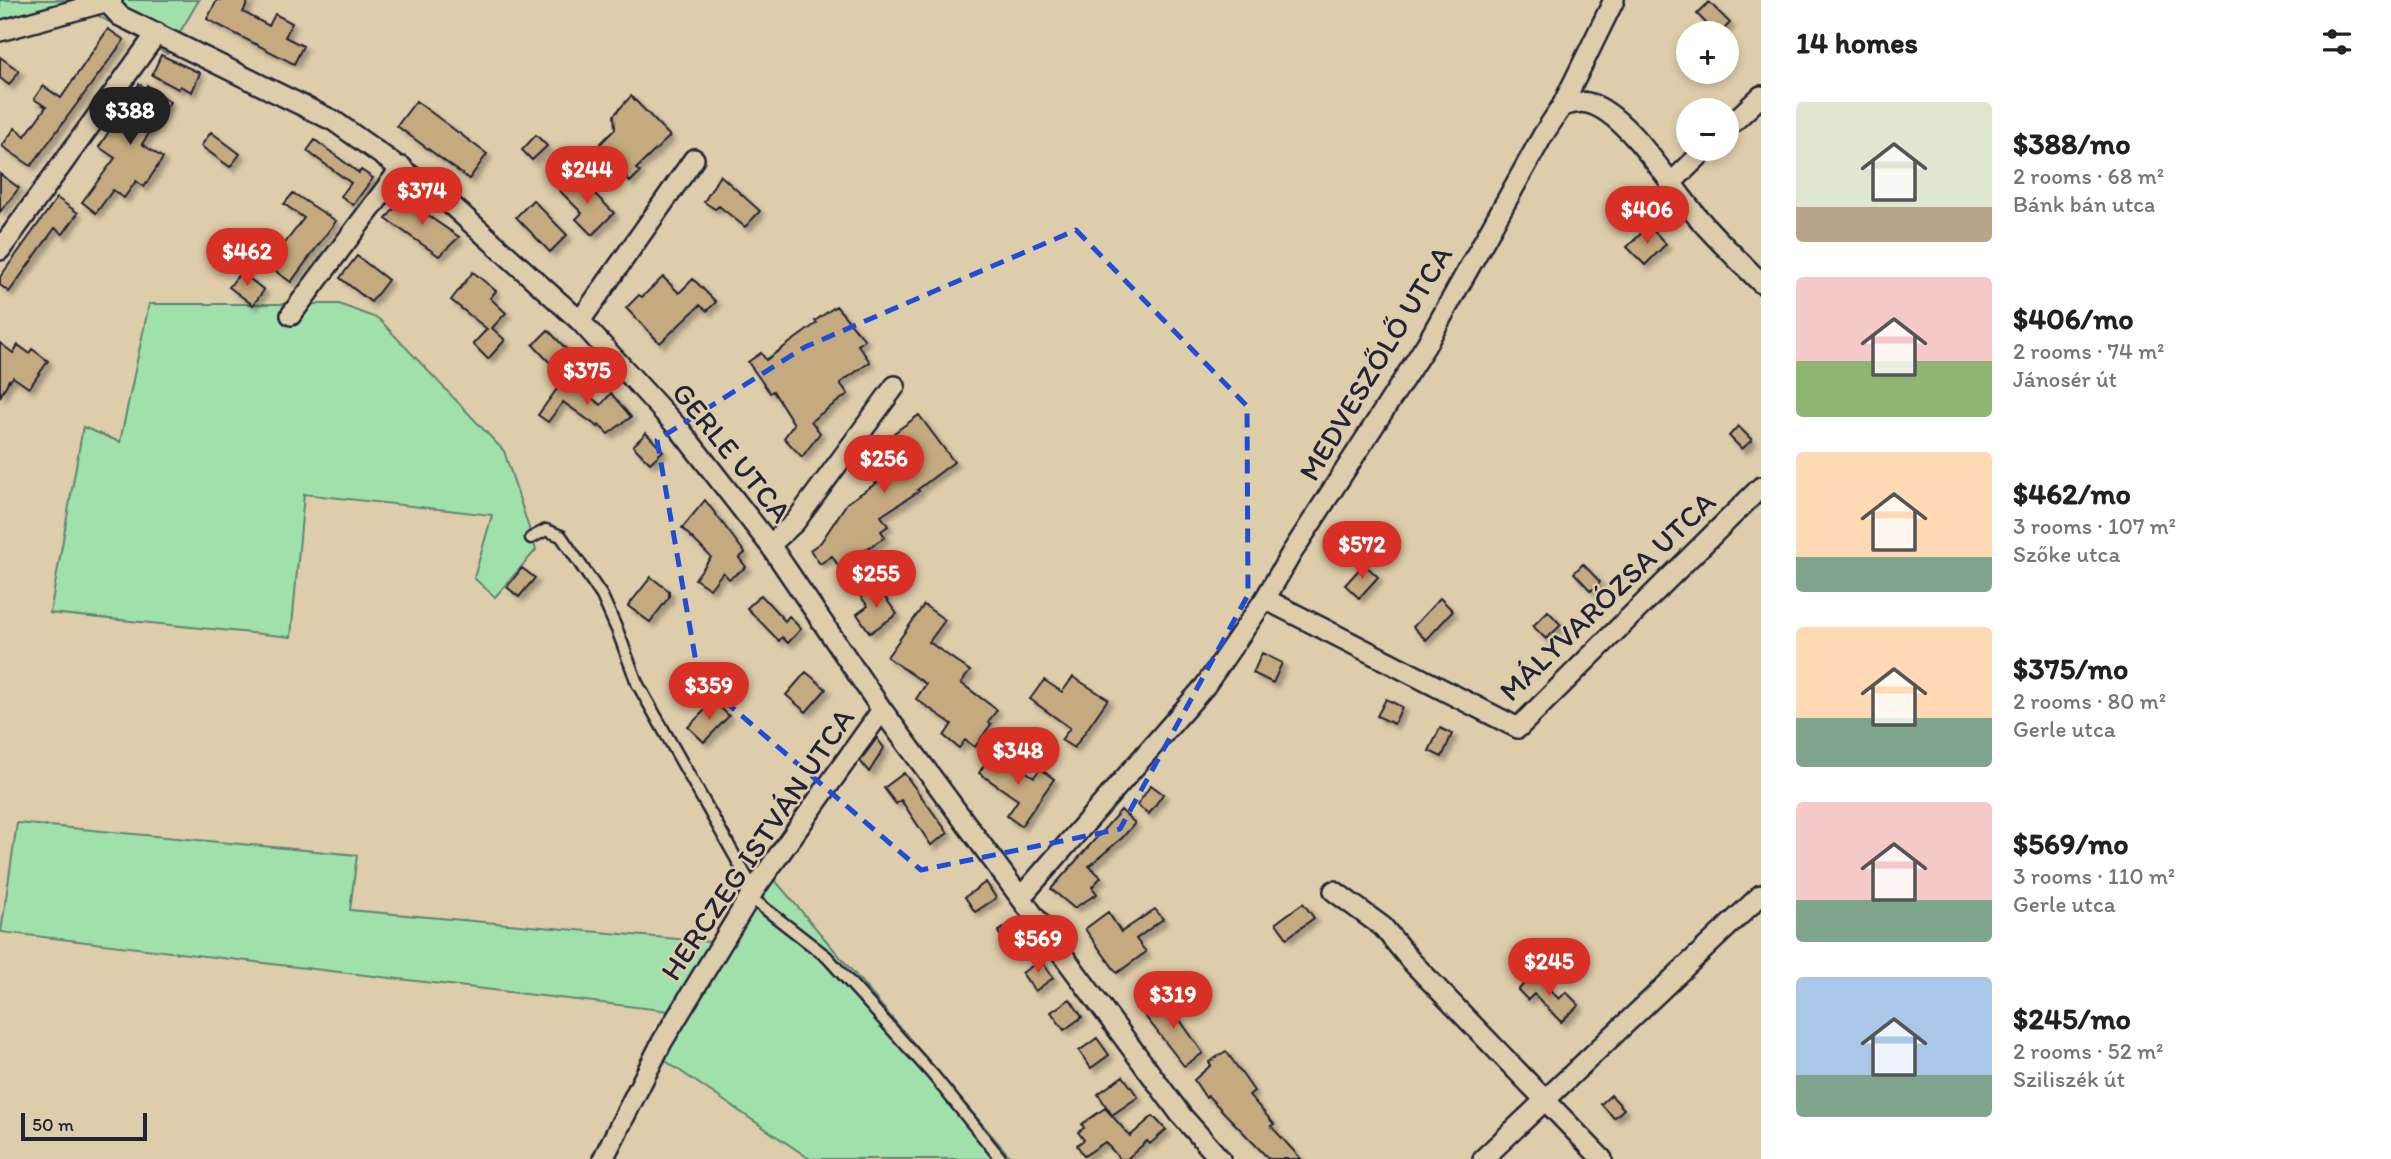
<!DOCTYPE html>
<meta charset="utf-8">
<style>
:root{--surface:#fff;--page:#f6f6f6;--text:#202124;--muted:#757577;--accent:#d93025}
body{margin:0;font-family:Itim,sans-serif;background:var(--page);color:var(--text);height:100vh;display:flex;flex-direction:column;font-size:26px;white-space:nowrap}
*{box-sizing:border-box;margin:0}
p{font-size:23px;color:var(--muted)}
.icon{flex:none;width:38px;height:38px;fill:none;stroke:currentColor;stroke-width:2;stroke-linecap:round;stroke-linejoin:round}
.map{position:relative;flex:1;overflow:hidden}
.panel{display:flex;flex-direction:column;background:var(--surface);width:630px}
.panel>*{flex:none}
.fabs{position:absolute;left:1676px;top:21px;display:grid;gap:14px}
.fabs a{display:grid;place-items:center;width:63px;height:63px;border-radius:50%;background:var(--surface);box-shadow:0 4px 10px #0003;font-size:35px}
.scale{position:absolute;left:21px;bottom:18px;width:126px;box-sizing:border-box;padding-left:7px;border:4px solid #22223b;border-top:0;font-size:19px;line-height:24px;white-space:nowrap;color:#22223b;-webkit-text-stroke:5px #decdaa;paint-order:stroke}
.price{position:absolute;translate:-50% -60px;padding:0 16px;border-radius:24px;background:var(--accent);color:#fff;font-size:23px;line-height:46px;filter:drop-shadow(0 2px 4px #0008)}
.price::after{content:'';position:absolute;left:50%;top:42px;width:21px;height:16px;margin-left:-10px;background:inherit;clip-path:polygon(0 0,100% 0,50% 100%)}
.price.current{background:#222;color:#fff}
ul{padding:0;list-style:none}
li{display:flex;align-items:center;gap:21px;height:175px;padding:0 35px}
li span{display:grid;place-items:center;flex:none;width:196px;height:140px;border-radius:7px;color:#555}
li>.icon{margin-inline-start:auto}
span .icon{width:84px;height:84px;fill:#fffc;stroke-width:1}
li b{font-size:30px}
h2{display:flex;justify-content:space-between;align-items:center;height:84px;padding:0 35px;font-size:30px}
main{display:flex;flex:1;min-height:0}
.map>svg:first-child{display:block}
.green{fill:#a0e1ab;stroke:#618273;stroke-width:2}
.building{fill:#c4aa7e;stroke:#22223b;stroke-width:2;filter:url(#shadow)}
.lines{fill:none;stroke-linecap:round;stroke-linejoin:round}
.lane-casing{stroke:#22223b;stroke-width:15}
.street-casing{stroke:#22223b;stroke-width:24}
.lane{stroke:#decdaa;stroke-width:10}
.street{stroke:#decdaa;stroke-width:19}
.marked{fill:none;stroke:#1d4ed8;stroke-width:5;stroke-dasharray:14 9;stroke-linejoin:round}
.labels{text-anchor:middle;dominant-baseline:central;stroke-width:5;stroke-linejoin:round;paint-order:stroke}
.street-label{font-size:30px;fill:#22223b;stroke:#decdaa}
</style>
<main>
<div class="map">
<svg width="1761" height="1159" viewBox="0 0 1761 1159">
<defs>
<filter id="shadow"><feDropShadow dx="4.5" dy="4.5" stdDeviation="2" flood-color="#0004"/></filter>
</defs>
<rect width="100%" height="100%" fill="#decdaa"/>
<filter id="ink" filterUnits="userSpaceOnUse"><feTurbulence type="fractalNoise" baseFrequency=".0143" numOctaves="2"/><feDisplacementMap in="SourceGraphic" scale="14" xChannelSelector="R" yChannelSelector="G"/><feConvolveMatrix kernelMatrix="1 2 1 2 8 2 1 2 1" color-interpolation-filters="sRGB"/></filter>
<g filter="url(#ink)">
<!-- green -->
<path class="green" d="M 0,0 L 199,0 L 167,54 L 93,13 L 0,41 Z
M 149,304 L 339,304 L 379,319 L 504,451 L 536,550 L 495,597 L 474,578 L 492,515 L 304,494 L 291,637 L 50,613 L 83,427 L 120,442 Z
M 17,823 L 357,855 L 350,910 L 711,942 L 762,865 L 1012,1159 L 810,1159 L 664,1060 L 687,1013 L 1,932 Z"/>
<!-- building -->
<path class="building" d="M 217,0 L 249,0 L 243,12 L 269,26 L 275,14 L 292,23 L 285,37 L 303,46 L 294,64 L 207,19 Z
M 1709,2 L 1730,23 L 1720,33 L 1716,33 L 1697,14 Z
M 108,29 L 124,40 L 31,166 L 2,146 L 15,128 L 25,136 L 46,107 L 34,99 L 43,86 L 61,98 Z
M 161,55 L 200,73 L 192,92 L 180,86 L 178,89 L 152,75 Z
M 0,57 L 19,71 L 9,85 L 0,78 Z
M 139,84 L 146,88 L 147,85 L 170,102 L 142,144 L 163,158 L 144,187 L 136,181 L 124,198 L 113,190 L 96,213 L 82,202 L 115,158 L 99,147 Z
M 631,96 L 670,136 L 636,169 L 640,172 L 630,182 L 617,169 L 611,175 L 600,163 L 605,158 L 596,148 L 615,129 L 614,115 Z
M 416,101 L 487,154 L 469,179 L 397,126 Z
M 211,132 L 240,154 L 230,167 L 201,146 Z
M 536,135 L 547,146 L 532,160 L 522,150 Z
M 315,140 L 359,173 L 361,170 L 373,178 L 353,205 L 341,196 L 351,183 L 307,151 Z
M 0,174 L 19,188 L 0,212 Z
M 720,175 L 760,211 L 745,227 L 719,206 L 715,209 L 704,202 Z
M 573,177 L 586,190 L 589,188 L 614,213 L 592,235 L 576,219 L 582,213 L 559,190 Z
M 293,193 L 336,221 L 291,282 L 274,270 L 278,265 L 259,251 L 269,237 L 282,247 L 304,218 L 284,204 Z
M 57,198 L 78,213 L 63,234 L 55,228 L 9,292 L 0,285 L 0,277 Z
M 402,198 L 459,237 L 439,256 L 386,219 Z
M 533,200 L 567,235 L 550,252 L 516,217 Z
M 1649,226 L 1666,244 L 1645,265 L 1627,247 Z
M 357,256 L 388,280 L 371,302 L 340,278 Z
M 241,272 L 264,290 L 253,305 L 229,287 Z
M 473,272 L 496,291 L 490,298 L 506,313 L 492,328 L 505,340 L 488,359 L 473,344 L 487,329 L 451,300 Z
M 663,277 L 679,293 L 693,279 L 716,302 L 707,311 L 700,305 L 660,343 L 626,308 L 639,295 L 642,297 Z
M 836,306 L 865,340 L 858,345 L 870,362 L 840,383 L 848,394 L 811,421 L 820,433 L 802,457 L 784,438 L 794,424 L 773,391 L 770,393 L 748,362 L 761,353 L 766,360 L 817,323 L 815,321 Z
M 548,330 L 573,356 L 558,371 L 533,345 Z
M 0,343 L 13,353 L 18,345 L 29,353 L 32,349 L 48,361 L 29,388 L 13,377 L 10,381 L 9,380 L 0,397 Z
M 565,378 L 601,405 L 611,393 L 631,417 L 608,434 L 599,425 L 598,427 L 563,402 L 548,422 L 538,415 Z
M 919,415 L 954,462 L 917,490 L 919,491 L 881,516 L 888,526 L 881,531 L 885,537 L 839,567 L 832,556 L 820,564 L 810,550 L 821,542 L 847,503 L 878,482 L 868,475 L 877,460 L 895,470 L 913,458 L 894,433 Z
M 1738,426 L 1752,440 L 1742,449 L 1729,436 Z
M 646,433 L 663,451 L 650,463 L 633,446 Z
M 705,500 L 745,553 L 739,558 L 746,567 L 729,579 L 723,572 L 710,589 L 695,579 L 711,557 L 682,528 Z
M 1364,564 L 1378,577 L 1359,598 L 1345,585 Z
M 1583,564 L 1600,582 L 1591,591 L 1574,573 Z
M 522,568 L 535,578 L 519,597 L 507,587 Z
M 651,577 L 669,591 L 669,597 L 650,622 L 628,606 Z
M 876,585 L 897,614 L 870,633 L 857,614 L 868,606 L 860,596 Z
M 761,595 L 785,621 L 789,616 L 801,629 L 788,643 L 782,637 L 779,641 L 747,608 Z
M 1440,598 L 1453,611 L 1426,640 L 1413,627 Z
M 924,605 L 945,620 L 929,642 L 970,671 L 961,683 L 997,710 L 988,722 L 991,724 L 975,747 L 965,740 L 959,748 L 944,736 L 952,724 L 916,699 L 926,684 L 887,657 Z
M 1548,611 L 1561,625 L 1546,639 L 1533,626 Z
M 1262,653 L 1282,663 L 1273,683 L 1253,673 Z
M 806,672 L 826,689 L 806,712 L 786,695 Z
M 1073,677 L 1108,699 L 1074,748 L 1061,740 L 1070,728 L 1030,699 L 1044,680 L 1062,692 Z
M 1386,699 L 1402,707 L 1394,724 L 1377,716 Z
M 714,701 L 729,716 L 704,742 L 688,727 Z
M 1440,728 L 1452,734 L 1442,757 L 1429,751 Z
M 877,738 L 884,748 L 869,772 L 860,761 Z
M 988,759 L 1002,768 L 1008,760 L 1034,777 L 1040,769 L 1054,779 L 1021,826 L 1007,816 L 1018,800 L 979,773 Z
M 904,773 L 948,833 L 931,845 L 901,800 L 896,804 L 884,788 Z
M 1151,785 L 1163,794 L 1149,814 L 1137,805 Z
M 1121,810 L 1135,823 L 1123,837 L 1089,866 L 1101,877 L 1092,887 L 1097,894 L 1074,908 L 1051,889 Z
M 986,882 L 996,898 L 975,912 L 965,897 Z
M 1303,903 L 1314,918 L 1287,938 L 1276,923 Z
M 1155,909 L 1163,919 L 1136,939 L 1146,952 L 1117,973 L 1085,929 L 1108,912 L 1121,932 Z
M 1015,920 L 1027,939 L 1010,950 L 998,932 Z
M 1041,960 L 1053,978 L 1035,991 L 1022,973 Z
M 1534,974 L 1559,999 L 1566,992 L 1579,1005 L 1561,1022 L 1534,994 L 1528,1000 L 1518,990 Z
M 1163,996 L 1203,1053 L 1184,1066 L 1142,1012 Z
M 1070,999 L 1082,1017 L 1064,1030 L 1051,1012 Z
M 1097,1038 L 1109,1055 L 1091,1068 L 1079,1051 Z
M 1226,1051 L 1254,1091 L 1249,1095 L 1274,1124 L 1271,1126 L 1301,1159 L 1269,1159 L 1208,1096 L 1206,1098 L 1194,1080 L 1211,1065 L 1209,1062 Z
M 1123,1076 L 1138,1097 L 1112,1115 L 1098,1094 Z
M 1611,1095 L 1624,1109 L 1614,1118 L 1601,1104 Z
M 1105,1108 L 1130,1136 L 1153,1116 L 1166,1130 L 1150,1144 L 1147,1141 L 1127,1159 L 1120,1159 L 1105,1142 L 1084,1156 L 1077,1145 L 1084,1140 L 1078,1132 L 1084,1128 L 1082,1124 Z"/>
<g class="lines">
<!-- lane casing -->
<g class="lane-casing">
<path id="lane" d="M 531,538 L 546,530 L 561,536 L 602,596 L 618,632 L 637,683 L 754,890
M 750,897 L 827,957 L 933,1075 L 1001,1159"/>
</g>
<!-- street casing -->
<g class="street-casing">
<path id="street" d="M 107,2 L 120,16 L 334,121 L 448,202 L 580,321 L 681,431 L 770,545 L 882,710 L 1181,1115 L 1220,1159
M 0,31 L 112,0
M 1562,106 C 1573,103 1582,100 1594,105 C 1631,120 1673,189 1700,220 C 1719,242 1741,262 1761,283
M 1727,128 L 1761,96
M 1670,184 L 1706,149
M 0,250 L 157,33
M 291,315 L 402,167
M 580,321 L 694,159
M 770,545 L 795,522 L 895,386
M 1265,599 L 1518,728 L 1761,487
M 1334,891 L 1383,927 L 1411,961 L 1602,1159
M 1021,897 L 1205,686 L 1265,599 L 1291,554 L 1426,345 L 1543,135 L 1562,106 L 1614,0
M 603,1159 L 662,1042 L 754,890 L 882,710
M 1483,1159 L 1761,895"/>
</g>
<!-- lane -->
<use href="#lane" class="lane"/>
<!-- street -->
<use href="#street" class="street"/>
</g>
</g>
<!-- marked area -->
<path class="marked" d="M 1076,230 L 1247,406 L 1248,595 L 1120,829 L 921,870 L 699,679 L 657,440 L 805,347 Z"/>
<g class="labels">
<!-- street labels -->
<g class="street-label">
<text transform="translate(1375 363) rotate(-59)">MEDVESZŐLŐ UTCA</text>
<text transform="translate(732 452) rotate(51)">GERLE UTCA</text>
<text transform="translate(1607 596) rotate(-44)">MÁLYVARÓZSA UTCA</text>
<text transform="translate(757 844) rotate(-56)">HERCZEG ISTVÁN UTCA</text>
</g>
</g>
</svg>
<div class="fabs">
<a>+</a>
<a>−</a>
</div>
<div class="scale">50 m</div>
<b class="price current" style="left:130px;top:147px">$388</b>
<b class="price" style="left:587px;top:206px">$244</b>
<b class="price" style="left:422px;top:227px">$374</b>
<b class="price" style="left:1647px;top:246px">$406</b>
<b class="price" style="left:247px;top:288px">$462</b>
<b class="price" style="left:587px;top:407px">$375</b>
<b class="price" style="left:884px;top:495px">$256</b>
<b class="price" style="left:1362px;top:581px">$572</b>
<b class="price" style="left:876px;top:610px">$255</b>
<b class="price" style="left:709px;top:722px">$359</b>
<b class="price" style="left:1018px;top:787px">$348</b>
<b class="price" style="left:1038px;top:975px">$569</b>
<b class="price" style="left:1549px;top:998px">$245</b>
<b class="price" style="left:1173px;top:1031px">$319</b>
</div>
<section class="panel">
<h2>14 homes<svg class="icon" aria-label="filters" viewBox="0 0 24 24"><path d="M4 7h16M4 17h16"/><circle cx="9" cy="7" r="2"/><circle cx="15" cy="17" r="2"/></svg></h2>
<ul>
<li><span style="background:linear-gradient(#dfe7d0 75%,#b9a48a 0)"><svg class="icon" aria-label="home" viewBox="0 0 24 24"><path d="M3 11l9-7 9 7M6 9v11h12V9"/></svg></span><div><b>$388/mo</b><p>2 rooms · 68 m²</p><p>Bánk bán utca</p></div></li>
<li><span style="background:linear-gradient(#f6c9c9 60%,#8fb573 0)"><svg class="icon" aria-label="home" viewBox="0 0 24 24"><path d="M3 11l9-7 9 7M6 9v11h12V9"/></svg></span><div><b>$406/mo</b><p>2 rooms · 74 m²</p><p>Jánosér út</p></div></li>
<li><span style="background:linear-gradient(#ffd9b3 75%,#7fa58c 0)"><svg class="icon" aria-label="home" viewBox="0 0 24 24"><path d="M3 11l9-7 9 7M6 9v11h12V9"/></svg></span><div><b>$462/mo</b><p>3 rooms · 107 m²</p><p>Szőke utca</p></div></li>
<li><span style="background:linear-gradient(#ffd9b3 65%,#7fa58c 0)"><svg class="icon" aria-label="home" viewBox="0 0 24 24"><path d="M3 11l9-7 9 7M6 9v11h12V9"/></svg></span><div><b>$375/mo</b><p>2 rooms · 80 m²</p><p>Gerle utca</p></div></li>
<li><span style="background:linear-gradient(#f6c9c9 70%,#7fa58c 0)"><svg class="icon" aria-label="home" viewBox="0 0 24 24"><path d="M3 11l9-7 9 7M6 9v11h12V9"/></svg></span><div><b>$569/mo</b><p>3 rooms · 110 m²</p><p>Gerle utca</p></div></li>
<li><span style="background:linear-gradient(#a9c7e8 70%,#7fa58c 0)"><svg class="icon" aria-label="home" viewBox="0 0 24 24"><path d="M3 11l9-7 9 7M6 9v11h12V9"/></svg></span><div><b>$245/mo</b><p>2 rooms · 52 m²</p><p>Sziliszék út</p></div></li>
</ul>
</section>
</main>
